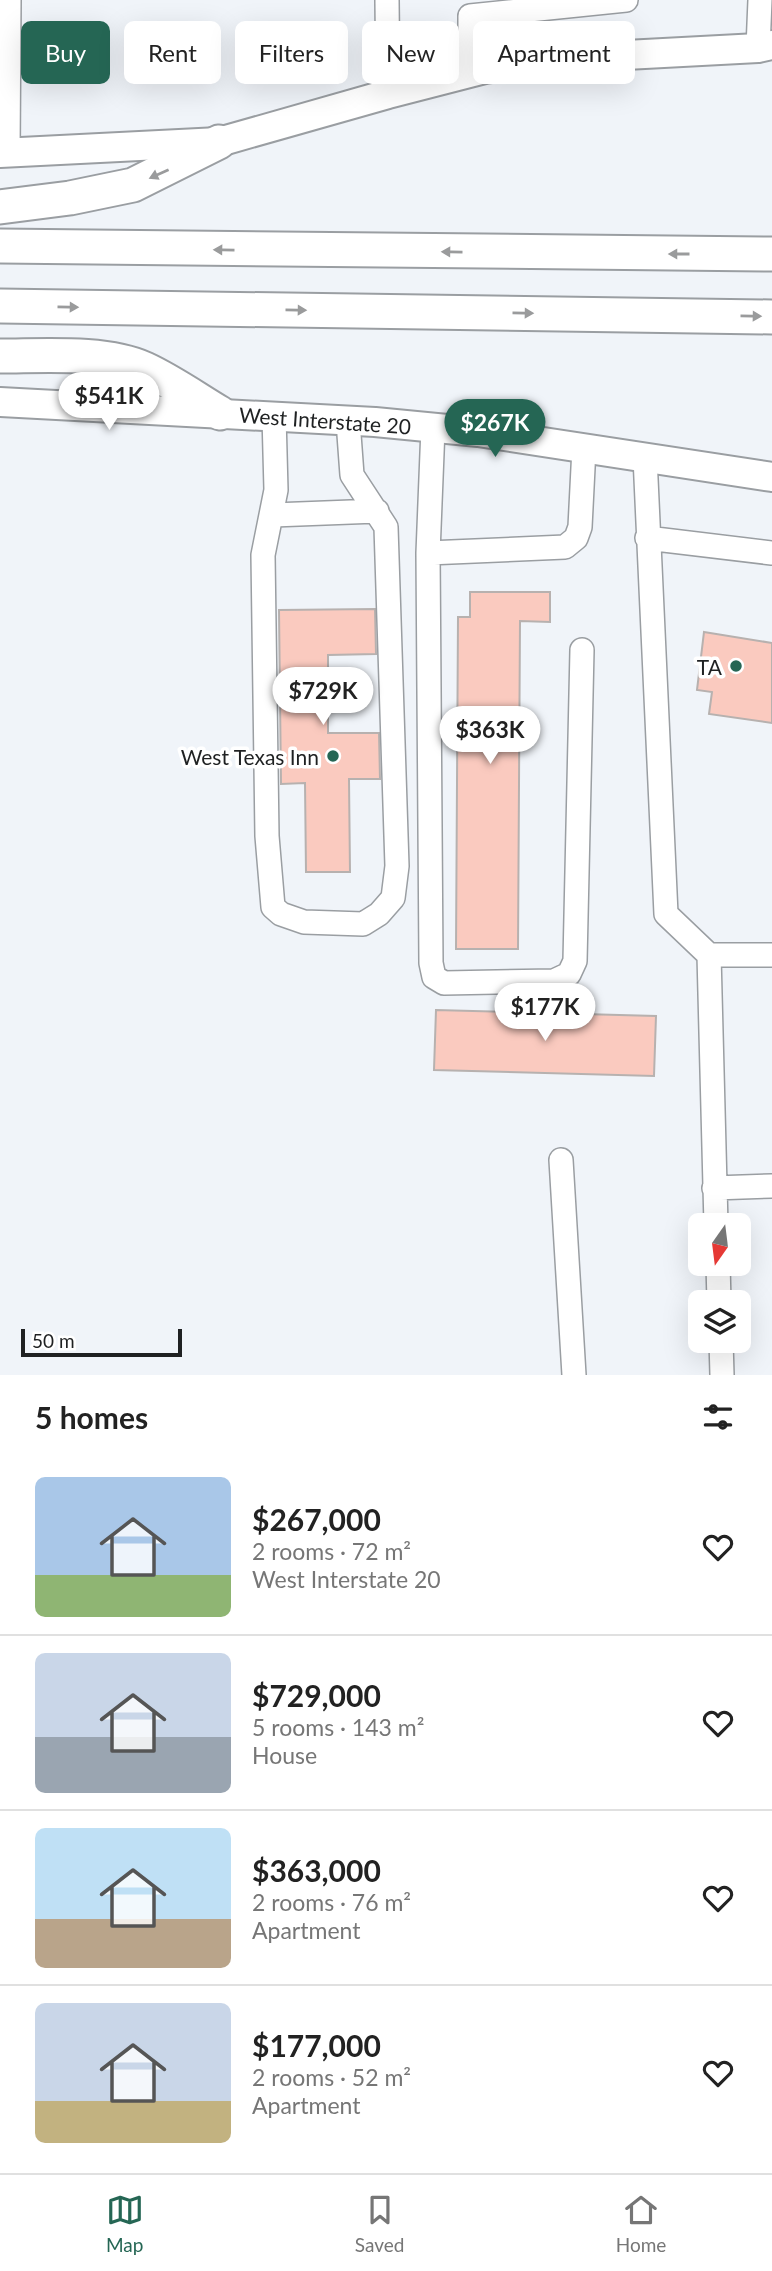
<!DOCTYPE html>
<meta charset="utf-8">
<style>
:root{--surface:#fff;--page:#f2f2f2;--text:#222;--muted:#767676;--line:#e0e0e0;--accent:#256654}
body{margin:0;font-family:Lato,sans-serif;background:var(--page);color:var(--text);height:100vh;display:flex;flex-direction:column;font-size:26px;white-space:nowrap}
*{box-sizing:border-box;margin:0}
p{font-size:23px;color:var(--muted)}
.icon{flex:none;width:38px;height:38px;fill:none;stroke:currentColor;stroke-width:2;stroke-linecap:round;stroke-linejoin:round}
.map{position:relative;height:1375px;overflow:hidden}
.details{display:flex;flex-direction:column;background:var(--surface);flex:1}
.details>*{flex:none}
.guide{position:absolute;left:21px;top:21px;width:732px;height:63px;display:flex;gap:14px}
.needle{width:46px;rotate:194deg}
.buttons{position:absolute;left:688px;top:1213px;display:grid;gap:14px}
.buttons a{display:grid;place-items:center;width:63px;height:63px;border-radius:10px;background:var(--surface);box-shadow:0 7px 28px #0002;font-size:35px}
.scale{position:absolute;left:21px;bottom:18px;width:161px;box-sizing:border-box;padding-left:7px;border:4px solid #1f2122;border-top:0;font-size:19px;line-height:24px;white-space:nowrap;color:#1f2122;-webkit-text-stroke:5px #fff;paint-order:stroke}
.price{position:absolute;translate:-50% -60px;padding:0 16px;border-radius:24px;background:#fff;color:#222;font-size:23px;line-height:46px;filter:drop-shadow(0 2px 4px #0008)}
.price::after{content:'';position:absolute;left:50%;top:42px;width:21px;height:16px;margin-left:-10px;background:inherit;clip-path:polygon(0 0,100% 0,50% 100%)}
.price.active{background:var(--accent);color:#fff}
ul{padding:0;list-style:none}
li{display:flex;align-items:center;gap:21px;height:175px;padding:0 35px}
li+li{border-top:2px solid var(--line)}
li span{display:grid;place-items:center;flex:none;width:196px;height:140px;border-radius:10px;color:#555}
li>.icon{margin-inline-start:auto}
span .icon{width:84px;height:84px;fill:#fffc;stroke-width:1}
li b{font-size:30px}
h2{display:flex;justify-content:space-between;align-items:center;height:84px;padding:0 35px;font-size:30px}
.chip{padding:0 24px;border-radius:10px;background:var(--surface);box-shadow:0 7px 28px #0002;font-size:24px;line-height:63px}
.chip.active{background:var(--accent);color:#fff}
.dock{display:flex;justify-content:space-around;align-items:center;height:98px;border-top:2px solid var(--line);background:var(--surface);font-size:19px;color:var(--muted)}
.dock a{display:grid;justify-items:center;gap:4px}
.dock .active{color:var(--accent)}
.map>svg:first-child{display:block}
.building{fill:#facabf;stroke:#b7b1af;stroke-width:2}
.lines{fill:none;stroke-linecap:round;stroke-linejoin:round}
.minor-casing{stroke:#9a9ea2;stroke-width:26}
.major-casing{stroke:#9a9ea2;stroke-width:32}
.highway-casing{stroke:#9a9ea2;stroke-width:37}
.minor{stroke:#fff;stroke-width:23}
.major{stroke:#fff;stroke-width:28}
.highway{stroke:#fff;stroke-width:33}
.oneway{fill:#9a9b9c}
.poi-dot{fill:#256654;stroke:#fff;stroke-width:2.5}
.labels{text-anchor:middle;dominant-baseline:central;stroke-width:7;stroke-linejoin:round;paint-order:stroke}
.street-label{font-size:21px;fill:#1f2122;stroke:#fff}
.poi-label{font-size:21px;fill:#1f2122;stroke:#fff;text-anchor:end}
</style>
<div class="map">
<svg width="772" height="1375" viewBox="0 0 772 1375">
<rect width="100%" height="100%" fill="#f0f4f9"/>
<!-- building -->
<path class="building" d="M 470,592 L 550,592 L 550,622 L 520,621 L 518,949 L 456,949 L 458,617 L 470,617 Z
M 375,609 L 376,654 L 328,655 L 328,733 L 379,733 L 380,779 L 349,779 L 350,872 L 306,872 L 305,783 L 281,784 L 279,610 Z
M 704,632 L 772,643 L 772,723 L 709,714 L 712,692 L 697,690 Z
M 436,1010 L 656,1016 L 654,1076 L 434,1070 Z"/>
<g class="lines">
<!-- minor casing -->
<g class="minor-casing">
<path id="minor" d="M 387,0 L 388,94
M 758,48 L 760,0
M 470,73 L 470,16 L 626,0
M 8,153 L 9,0
M 274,416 L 276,490 L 263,555 L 267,836 L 273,907 L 281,914 L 304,922 L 363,924 L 379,914 L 393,898 L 397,866 L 386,527 L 352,475 L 348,421
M 433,428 L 428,553 L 431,963 L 434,977 L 444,983 L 554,981 L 569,974 L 575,961 L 582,650
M 645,457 L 666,914 L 709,955 L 716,1225
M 273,515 L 377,511
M 647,538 L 772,553
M 428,553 L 565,547 L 576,538 L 580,527 L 584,448
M 709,955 L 772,955
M 561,1160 L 574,1375
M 714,1188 L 772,1186
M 718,1264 L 719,1302
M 721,1340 L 722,1375"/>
</g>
<!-- major casing -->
<g class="major-casing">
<path id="major" d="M 0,153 L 219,142 L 388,94 L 485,69 L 569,58 L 758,48 L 772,45
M 0,402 L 375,422 L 478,432 L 772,477"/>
</g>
<!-- highway casing -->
<g class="highway-casing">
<path id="highway" d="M 0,207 L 70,198 L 133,185 L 219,142
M 0,246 L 772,254
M 0,306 L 772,317
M 0,356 C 43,356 106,351 145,369 C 171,381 195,398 220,413"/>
</g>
<!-- minor -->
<use href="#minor" class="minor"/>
<!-- major -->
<use href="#major" class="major"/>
<!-- highway -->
<use href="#highway" class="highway"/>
</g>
<!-- one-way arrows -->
<defs><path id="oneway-solid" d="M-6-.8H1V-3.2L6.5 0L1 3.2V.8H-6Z" transform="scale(1.75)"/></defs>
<g class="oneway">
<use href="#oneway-solid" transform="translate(159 174) rotate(156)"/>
<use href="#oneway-solid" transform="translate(224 250) rotate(-179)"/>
<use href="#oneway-solid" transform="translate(452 252) rotate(-179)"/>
<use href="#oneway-solid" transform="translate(679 254) rotate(180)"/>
<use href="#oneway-solid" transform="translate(68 307) rotate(1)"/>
<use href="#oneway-solid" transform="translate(296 310) rotate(1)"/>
<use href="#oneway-solid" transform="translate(523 313) rotate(1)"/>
<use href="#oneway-solid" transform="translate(751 316) rotate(1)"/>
</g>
<!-- markers -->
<g class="poi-dot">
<circle cx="736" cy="666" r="7"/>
<circle cx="333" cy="756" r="7"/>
</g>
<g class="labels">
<!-- street labels -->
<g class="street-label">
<text transform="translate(325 420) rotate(4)">West Interstate 20</text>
</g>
<!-- poi labels -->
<g class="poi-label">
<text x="722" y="666">TA</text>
<text x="319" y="756">West Texas Inn</text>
</g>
</g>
</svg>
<div class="buttons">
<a><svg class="needle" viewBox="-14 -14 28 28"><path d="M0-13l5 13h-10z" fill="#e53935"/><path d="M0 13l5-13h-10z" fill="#767676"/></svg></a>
<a><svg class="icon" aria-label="layers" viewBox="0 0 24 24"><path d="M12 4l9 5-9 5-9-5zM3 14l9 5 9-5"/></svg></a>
</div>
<div class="scale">50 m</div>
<b class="price" style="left:109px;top:432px">$541K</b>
<b class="price active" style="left:495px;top:459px">$267K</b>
<b class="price" style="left:323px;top:727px">$729K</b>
<b class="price" style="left:490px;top:766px">$363K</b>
<b class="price" style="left:545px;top:1043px">$177K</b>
<div class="guide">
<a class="chip active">Buy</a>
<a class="chip">Rent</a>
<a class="chip">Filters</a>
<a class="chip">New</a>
<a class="chip">Apartment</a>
</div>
</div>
<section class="details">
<h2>5 homes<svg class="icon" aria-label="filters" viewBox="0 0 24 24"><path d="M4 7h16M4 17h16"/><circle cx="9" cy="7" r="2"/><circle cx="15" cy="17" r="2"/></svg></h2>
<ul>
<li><span style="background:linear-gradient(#a9c7e8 70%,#8fb573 0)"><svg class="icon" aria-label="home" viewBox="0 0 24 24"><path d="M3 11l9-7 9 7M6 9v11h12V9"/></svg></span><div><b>$267,000</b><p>2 rooms · 72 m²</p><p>West Interstate 20</p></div><svg class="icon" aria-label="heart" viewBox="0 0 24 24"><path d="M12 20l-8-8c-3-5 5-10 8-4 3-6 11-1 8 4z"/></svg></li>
<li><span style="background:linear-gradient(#c9d6e8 60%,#9aa5b1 0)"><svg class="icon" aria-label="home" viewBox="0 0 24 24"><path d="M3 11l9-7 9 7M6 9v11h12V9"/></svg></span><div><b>$729,000</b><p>5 rooms · 143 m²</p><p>House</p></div><svg class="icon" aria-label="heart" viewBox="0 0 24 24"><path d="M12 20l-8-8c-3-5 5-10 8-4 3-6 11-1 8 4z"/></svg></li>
<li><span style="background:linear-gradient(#bfe0f5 65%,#b9a48a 0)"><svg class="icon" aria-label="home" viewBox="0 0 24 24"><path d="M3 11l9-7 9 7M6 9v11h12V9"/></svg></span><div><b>$363,000</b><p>2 rooms · 76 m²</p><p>Apartment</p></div><svg class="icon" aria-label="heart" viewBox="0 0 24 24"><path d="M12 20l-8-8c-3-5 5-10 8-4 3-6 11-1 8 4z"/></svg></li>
<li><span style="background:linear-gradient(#c9d6e8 70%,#c2b280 0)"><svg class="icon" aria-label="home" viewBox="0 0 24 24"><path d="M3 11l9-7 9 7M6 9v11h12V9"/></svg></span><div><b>$177,000</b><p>2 rooms · 52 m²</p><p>Apartment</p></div><svg class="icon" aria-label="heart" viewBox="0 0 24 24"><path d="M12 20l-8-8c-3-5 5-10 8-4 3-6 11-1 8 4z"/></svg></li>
</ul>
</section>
<nav class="dock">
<a class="active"><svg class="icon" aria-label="map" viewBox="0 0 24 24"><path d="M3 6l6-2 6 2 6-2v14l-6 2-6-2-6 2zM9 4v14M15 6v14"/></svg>Map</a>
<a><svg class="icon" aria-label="saved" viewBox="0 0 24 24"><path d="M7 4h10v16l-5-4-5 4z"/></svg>Saved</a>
<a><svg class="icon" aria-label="home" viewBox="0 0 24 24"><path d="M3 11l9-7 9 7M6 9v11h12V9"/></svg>Home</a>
</nav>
